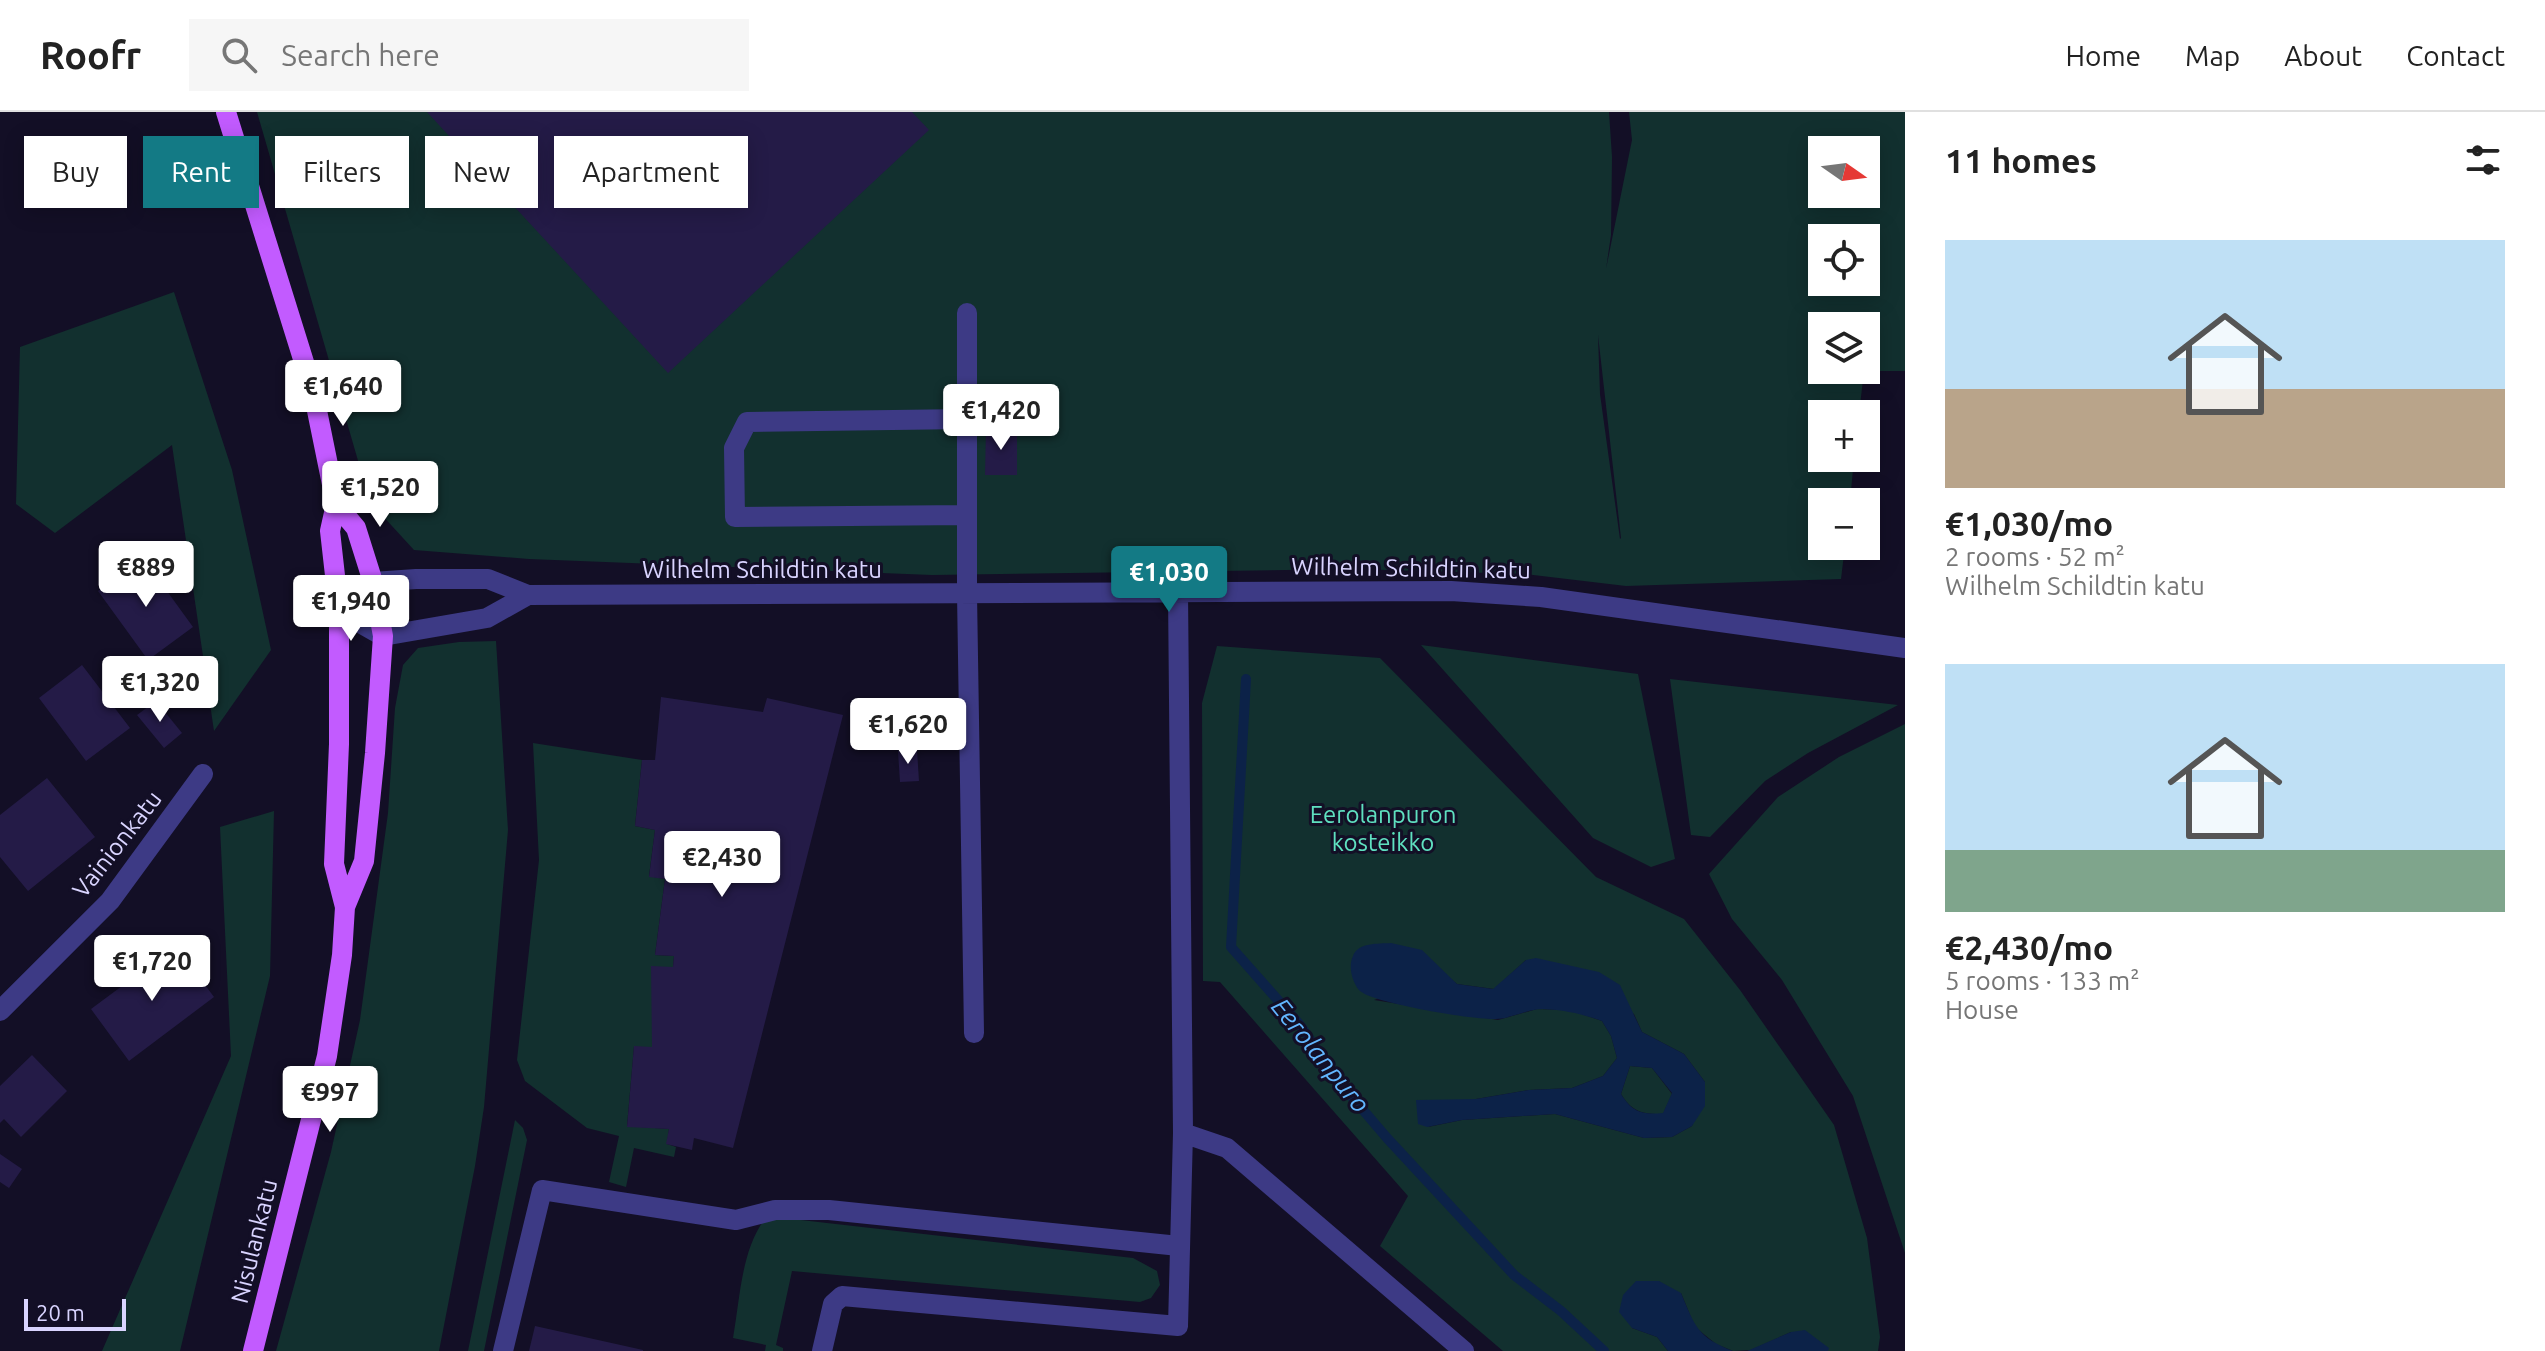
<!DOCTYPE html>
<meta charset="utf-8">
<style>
:root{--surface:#fff;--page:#f6f6f6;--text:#222;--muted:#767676;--line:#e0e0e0;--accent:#137a85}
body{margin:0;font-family:Ubuntu,sans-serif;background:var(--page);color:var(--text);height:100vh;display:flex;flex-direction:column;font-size:30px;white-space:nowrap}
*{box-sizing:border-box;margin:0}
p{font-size:26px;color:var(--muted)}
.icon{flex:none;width:44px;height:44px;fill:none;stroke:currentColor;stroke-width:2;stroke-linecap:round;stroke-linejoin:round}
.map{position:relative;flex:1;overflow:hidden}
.side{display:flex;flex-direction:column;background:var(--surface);width:640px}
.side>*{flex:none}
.hud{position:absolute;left:24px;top:24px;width:760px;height:72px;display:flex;gap:16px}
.needle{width:52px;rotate:104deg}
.controls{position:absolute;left:1808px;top:24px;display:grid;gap:16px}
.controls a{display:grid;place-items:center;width:72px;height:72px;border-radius:0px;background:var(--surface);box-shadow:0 4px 20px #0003;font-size:40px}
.scale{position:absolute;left:24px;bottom:20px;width:102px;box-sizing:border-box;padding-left:8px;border:4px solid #d9d4ff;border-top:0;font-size:22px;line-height:28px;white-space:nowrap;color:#d9d4ff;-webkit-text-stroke:6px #130f26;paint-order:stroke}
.price{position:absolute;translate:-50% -68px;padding:0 18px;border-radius:8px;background:#fff;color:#222;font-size:26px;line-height:52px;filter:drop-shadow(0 2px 4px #0008)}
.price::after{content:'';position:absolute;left:50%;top:48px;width:24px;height:18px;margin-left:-12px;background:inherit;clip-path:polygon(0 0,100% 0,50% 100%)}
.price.on{background:var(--accent);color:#fff}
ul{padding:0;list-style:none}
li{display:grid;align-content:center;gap:16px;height:424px;padding:0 40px}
li span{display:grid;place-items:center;height:248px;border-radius:0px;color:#555}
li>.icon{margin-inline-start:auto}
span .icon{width:144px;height:144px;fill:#fffc;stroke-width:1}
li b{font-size:34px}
h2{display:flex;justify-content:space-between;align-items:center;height:96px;padding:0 40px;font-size:34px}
.pill{padding:0 28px;border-radius:0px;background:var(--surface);box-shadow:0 4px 20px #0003;font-size:28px;line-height:72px}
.pill.on{background:var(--accent);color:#fff}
header{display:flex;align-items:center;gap:48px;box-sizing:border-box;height:112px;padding:0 40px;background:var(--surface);border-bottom:2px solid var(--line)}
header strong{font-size:38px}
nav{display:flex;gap:44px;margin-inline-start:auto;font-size:28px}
.search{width:560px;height:72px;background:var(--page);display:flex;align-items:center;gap:20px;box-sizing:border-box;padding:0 28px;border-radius:0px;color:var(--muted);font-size:30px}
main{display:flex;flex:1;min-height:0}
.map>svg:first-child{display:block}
.green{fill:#12302f;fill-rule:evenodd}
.water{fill:#0c2248;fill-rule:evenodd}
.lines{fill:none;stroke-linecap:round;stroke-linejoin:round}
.stream{stroke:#0c2248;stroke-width:10}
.building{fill:#241b47}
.minor{stroke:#3d3a85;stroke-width:20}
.major{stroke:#c25bff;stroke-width:20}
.labels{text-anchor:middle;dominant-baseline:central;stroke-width:6;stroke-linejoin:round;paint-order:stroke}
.street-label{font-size:24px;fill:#d9d4ff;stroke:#130f26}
.park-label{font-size:24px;fill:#5fe0c0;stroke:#130f26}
.water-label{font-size:26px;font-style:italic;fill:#62b6ff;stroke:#130f26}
</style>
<header>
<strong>Roofr</strong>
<div class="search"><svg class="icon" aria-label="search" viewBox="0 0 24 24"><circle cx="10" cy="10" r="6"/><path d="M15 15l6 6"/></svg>Search here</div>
<nav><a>Home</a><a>Map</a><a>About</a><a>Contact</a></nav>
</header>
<main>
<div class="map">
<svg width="1905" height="1239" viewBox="0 0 1905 1239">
<rect width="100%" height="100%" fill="#130f26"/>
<!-- green -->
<path class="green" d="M 257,0 L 1609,0 L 1612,45 L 1611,123 L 1606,157 L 1632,28 L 1629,0 L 1905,0 L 1905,259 L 1864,259 L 1859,302 L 1822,302 L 1822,346 L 1854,346 L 1850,390 L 1822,390 L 1822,434 L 1845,434 L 1841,467 L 1626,474 L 1525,462 L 1353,457 L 932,463 L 529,447 L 414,438 L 370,390 ZM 1822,38 L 1866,38 L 1866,82 L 1822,82 ZM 1822,126 L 1866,126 L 1866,170 L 1822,170 ZM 1822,214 L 1866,214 L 1866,258 L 1822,258 ZM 1598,223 L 1621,426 L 1620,427 L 1600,282 Z
M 174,180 L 232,358 L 271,538 L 214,619 L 172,333 L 55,421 L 16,392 L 20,235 Z
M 496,529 L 508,718 L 484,995 L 475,1054 L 439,1239 L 276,1239 L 331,1040 L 360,908 L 388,701 L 395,596 L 403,553 L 418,536 L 459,530 Z
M 1421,533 L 1638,562 L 1675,747 L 1651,755 L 1593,726 Z
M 1217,534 L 1380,546 L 1596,765 L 1684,807 L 1740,878 L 1834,1013 L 1867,1126 L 1880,1225 L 1878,1239 L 1828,1239 L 1828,1236 L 1791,1220 L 1751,1238 L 1733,1239 L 1716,1232 L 1695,1215 L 1681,1181 L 1632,1216 L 1657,1225 L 1668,1239 L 1503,1239 L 1380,1134 L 1408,1084 L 1220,870 L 1203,869 L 1202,591 ZM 1526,848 L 1634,902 L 1642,920 L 1684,942 L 1705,970 L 1692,1014 L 1672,1025 L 1644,1026 L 1555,1002 L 1462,1008 L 1428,1015 L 1476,987 L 1529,978 L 1572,976 L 1603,964 L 1617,946 L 1611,924 L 1602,909 L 1570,898 L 1537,897 L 1498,908 L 1374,888 L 1444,861 L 1457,872 L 1494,877 Z
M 1670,567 L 1898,593 L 1808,641 L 1765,669 L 1710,725 L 1691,723 Z
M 1905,612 L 1905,1141 L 1853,984 L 1782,868 L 1732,807 L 1709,762 L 1778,685 L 1839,645 Z
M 533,631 L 642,648 L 635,714 L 655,718 L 649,764 L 665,767 L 655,843 L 674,844 L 673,855 L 652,855 L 652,935 L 634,935 L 627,1014 L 669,1017 L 667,1032 L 676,1035 L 674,1045 L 634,1036 L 626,1075 L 609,1070 L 619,1024 L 587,1016 L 525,969 L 517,948 L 539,748 Z
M 274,699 L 270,864 L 180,1239 L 102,1239 L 231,944 L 220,715 Z
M 1630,954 L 1652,956 L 1672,982 L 1663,1002 C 1642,1002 1632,1000 1621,982 Z
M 515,1008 L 523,1016 L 527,1028 L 484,1239 L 468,1239 Z
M 783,1106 L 1133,1146 L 1157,1159 L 1160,1173 L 1151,1186 L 1140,1190 L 792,1159 L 776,1233 L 783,1236 L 783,1239 L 765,1239 L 766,1233 L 733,1226 C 740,1187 741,1140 764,1108 Z"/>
<!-- water -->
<path class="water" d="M 1391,831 L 1422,838 L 1457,872 L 1493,877 L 1526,848 L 1536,846 L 1599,860 L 1620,873 L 1642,920 L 1684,942 L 1705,970 L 1705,994 L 1692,1014 L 1672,1025 L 1644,1026 L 1555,1002 L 1462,1008 L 1427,1015 L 1418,1012 L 1416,988 L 1476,987 L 1529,978 L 1572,976 L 1603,964 L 1617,946 L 1611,924 L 1602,909 C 1582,902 1565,898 1543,897 C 1527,897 1511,907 1495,907 C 1475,908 1370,891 1359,878 C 1352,870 1348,854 1353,844 C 1358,830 1378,832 1391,831 ZM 1630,954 L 1652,956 L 1672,981 L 1663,1001 C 1642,1003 1632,1000 1621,982 Z
M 1636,1169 L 1659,1169 L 1681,1181 C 1695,1214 1697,1225 1733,1239 L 1668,1239 L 1657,1225 L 1632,1216 L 1619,1200 L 1623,1183 Z
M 1805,1218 L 1829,1236 L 1828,1239 L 1747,1239 L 1791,1220 Z"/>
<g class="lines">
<!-- stream -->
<path class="stream" d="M 1246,567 L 1231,835 L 1300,913 L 1340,971 L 1387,1026 L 1514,1163 L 1561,1199 L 1604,1239"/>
</g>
<!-- building -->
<path class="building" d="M 427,0 L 912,0 L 929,18 L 668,261 Z
M 986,317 L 1017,317 L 1017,363 L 985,363 Z
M 143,446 L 193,515 L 148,548 L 98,479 Z
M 82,553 L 130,616 L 86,649 L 39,586 Z
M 661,585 L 763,600 L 767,586 L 843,603 L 733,1036 L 694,1026 L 692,1038 L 666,1032 L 669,1017 L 627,1015 L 634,934 L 652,935 L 651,854 L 673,855 L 674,844 L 655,843 L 665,767 L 649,765 L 655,718 L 635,714 L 642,648 L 655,648 Z
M 156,589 L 182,621 L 164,636 L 137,603 Z
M 917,638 L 919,669 L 900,670 L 898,639 Z
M 47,666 L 95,725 L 28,779 L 0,745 L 0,703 Z
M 176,834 L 214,885 L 129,949 L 91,897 Z
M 32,943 L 67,979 L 21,1025 L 4,1007 L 0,1011 L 0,974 Z
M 0,1042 L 22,1057 L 9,1076 L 0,1070 Z
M 535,1214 L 643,1238 L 643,1239 L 529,1239 Z"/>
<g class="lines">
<!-- minor -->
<path class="minor" d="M 967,201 L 967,482 L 974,921
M 967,403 L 735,405 L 734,336 L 747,310 L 967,307
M 1178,480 L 1183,1021
M 528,483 L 487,506 L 383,524 L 339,499 L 373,470 L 416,467 L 488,467 L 528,483 L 1451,479 L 1541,485 L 1905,536
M 0,899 L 110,789 L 203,662
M 503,1239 L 542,1078 L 736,1108 L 775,1098 L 829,1098 L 1179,1134
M 822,1239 L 833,1192 L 842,1184 L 1178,1214 L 1183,1021 L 1227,1036 L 1464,1239"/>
<!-- major -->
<path class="major" d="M 226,0 L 313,279 L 336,392 L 330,419 L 339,499 L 339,632 L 334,752 L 345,795
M 253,1239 L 327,944 L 342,843 L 345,795 L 364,749 L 375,641 L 383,524 L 373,470 L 356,416 L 336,392"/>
</g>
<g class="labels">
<!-- street labels -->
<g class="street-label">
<text transform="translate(1411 456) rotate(1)">Wilhelm Schildtin katu</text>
<text x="762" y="457">Wilhelm Schildtin katu</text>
<text transform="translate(117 732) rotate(-52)">Vainionkatu</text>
<text transform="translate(254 1129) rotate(-76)">Nisulankatu</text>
</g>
<!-- park labels -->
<g class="park-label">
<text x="1383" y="702">Eerolanpuron<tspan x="1383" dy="28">kosteikko</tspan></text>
</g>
<!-- water labels -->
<g class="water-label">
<text transform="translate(1321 943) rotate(51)">Eerolanpuro</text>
</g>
</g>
</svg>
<div class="controls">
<a><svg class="needle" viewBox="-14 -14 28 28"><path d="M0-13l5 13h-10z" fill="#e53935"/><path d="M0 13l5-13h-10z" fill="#767676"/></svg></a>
<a><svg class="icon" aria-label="locate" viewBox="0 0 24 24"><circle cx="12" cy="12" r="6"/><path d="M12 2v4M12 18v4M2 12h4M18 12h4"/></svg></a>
<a><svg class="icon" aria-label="layers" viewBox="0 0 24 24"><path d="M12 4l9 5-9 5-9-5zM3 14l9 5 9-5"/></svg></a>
<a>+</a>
<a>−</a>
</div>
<div class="scale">20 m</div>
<b class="price" style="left:343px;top:316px">€1,640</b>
<b class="price" style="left:1001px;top:340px">€1,420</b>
<b class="price" style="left:380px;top:417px">€1,520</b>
<b class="price" style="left:146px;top:497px">€889</b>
<b class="price on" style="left:1169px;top:502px">€1,030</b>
<b class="price" style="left:351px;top:531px">€1,940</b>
<b class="price" style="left:160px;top:612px">€1,320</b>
<b class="price" style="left:908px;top:654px">€1,620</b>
<b class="price" style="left:722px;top:787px">€2,430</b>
<b class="price" style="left:152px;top:891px">€1,720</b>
<b class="price" style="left:330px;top:1022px">€997</b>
<div class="hud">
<a class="pill">Buy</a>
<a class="pill on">Rent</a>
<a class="pill">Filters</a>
<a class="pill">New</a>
<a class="pill">Apartment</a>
</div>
</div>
<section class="side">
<h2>11 homes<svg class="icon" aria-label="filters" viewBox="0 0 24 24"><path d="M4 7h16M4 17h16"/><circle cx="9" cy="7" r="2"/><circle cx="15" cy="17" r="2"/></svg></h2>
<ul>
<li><span style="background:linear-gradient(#bfe0f5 60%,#b9a48a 0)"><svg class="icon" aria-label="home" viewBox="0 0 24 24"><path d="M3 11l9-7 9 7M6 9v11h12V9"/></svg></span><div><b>€1,030/mo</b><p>2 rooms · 52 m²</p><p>Wilhelm Schildtin katu</p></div></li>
<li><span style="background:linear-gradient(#bfe0f5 75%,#7fa58c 0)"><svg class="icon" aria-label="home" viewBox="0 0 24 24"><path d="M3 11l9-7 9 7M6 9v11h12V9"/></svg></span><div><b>€2,430/mo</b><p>5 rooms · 133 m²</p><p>House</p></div></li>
</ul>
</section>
</main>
